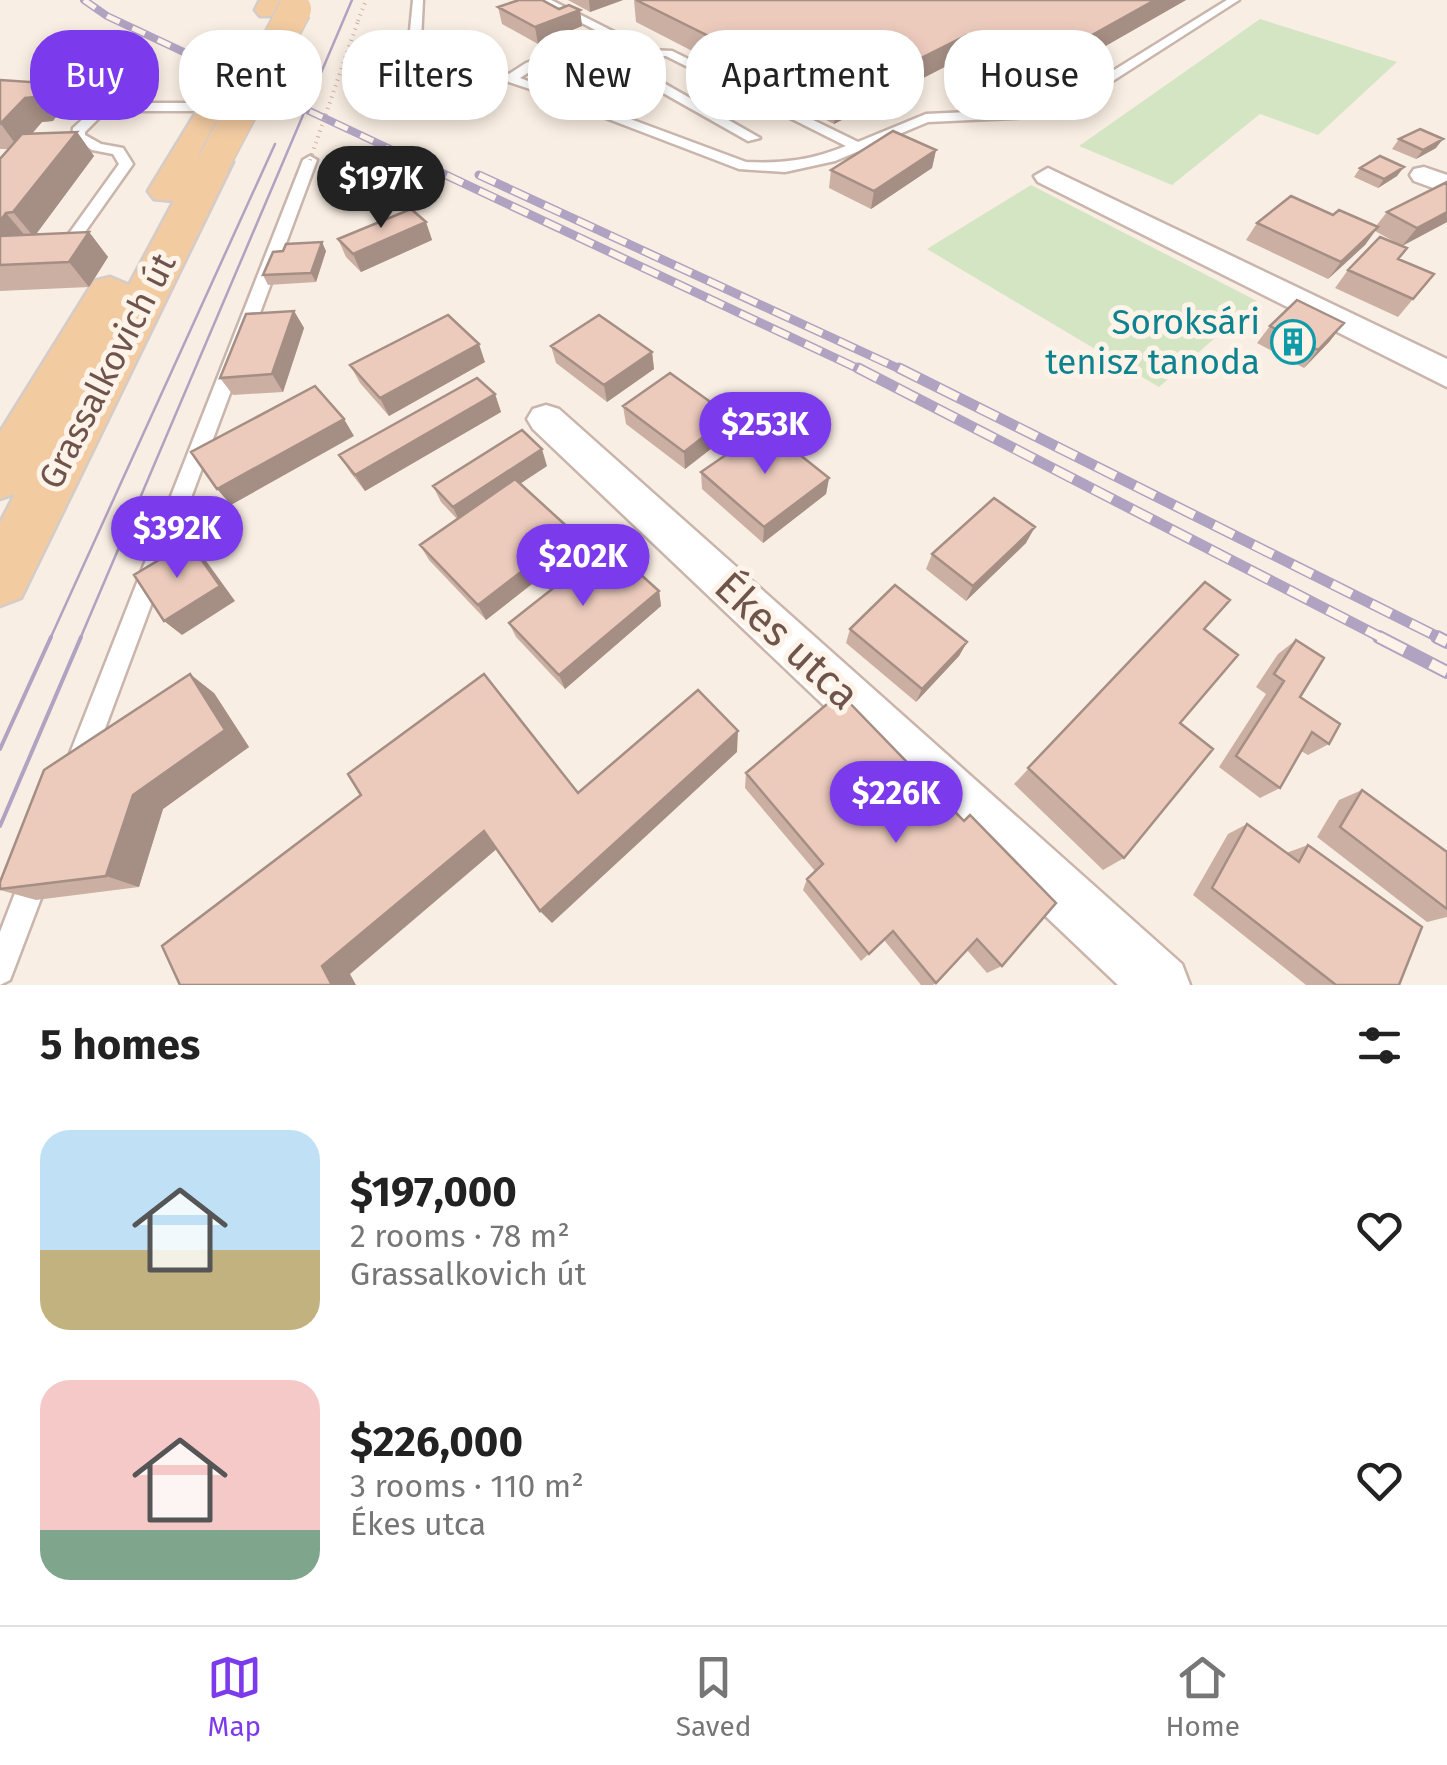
<!DOCTYPE html>
<meta charset="utf-8">
<style>
:root{--surface:#fff;--page:#f2f2f2;--text:#222;--muted:#767676;--line:#e0e0e0;--accent:#7c3aed}
body{margin:0;font-family:"Fira Sans",sans-serif;background:var(--page);color:var(--text);height:100vh;display:flex;flex-direction:column;font-size:38px;white-space:nowrap}
*{box-sizing:border-box;margin:0}
p{font-size:32px;color:var(--muted)}
.icon{flex:none;width:55px;height:55px;fill:none;stroke:currentColor;stroke-width:2;stroke-linecap:round;stroke-linejoin:round}
.map{position:relative;height:985px;overflow:hidden}
.details{display:flex;flex-direction:column;background:var(--surface);flex:1}
.details>*{flex:none}
.hud{position:absolute;left:30px;top:30px;width:1388px;height:90px;display:flex;gap:20px}
.price{position:absolute;translate:-50% -85px;padding:0 22px;border-radius:35px;background:var(--accent);color:#fff;font-size:32px;line-height:65px;filter:drop-shadow(0 2px 5px #0008)}
.price::after{content:'';position:absolute;left:50%;top:60px;width:30px;height:22px;margin-left:-15px;background:inherit;clip-path:polygon(0 0,100% 0,50% 100%)}
.price.current{background:#222;color:#fff}
ul{padding:0;list-style:none}
li{display:flex;align-items:center;gap:30px;height:250px;padding:0 40px}
li span{display:grid;place-items:center;flex:none;width:280px;height:200px;border-radius:30px;color:#555}
li>.icon{margin-inline-start:auto}
span .icon{width:120px;height:120px;fill:#fffc;stroke-width:1}
li b{font-size:42px}
h2{display:flex;justify-content:space-between;align-items:center;height:120px;padding:0 40px;font-size:42px}
.tag{padding:0 35px;border-radius:40px;background:var(--surface);box-shadow:0 5px 15px #0003;font-size:35px;line-height:90px}
.tag.current{background:var(--accent);color:#fff}
.tabs{display:flex;justify-content:space-around;align-items:center;height:140px;border-top:2px solid var(--line);background:var(--surface);font-size:28px;color:var(--muted)}
.tabs a{display:grid;justify-items:center;gap:5px}
.tabs .current{color:var(--accent)}
.map>svg:first-child{display:block}
.green{fill:#d4e5c3}
.lines{fill:none;stroke-linecap:round;stroke-linejoin:round}
.lane-casing{stroke:#c9b5ab;stroke-width:5}
.street-casing{stroke:#c9b5ab;stroke-width:5}
.primary-casing{stroke:#d4ccc9;stroke-width:5}
.path{stroke:#d0aea1;stroke-width:4;stroke-dasharray:1 5;stroke-linecap:butt}
.lane{fill:#fff;fill-rule:evenodd}
.street{fill:#fff;fill-rule:evenodd}
.primary{fill:#f2cba1;fill-rule:evenodd}
.tram-far1{stroke:#b0a3c1;stroke-width:2.5}
.tram{stroke:#b0a3c1;stroke-width:4}
.rail-far3-casing{stroke:#b0a3c1;stroke-width:8}
.rail-far2-casing{stroke:#b0a3c1;stroke-width:9}
.rail-far1-casing{stroke:#b0a3c1;stroke-width:11}
.rail-casing{stroke:#b0a3c1;stroke-width:14}
.rail-far3{stroke:#fdf3e8;stroke-width:5;stroke-dasharray:14;stroke-linecap:butt}
.rail-far2{stroke:#fdf3e8;stroke-width:6;stroke-dasharray:18;stroke-linecap:butt}
.rail-far1{stroke:#fdf3e8;stroke-width:8;stroke-dasharray:22;stroke-linecap:butt}
.rail{stroke:#fdf3e8;stroke-width:10;stroke-dasharray:29;stroke-linecap:butt}
.primary-bridge-casing{stroke:#d4ccc9;stroke-width:35;stroke-linecap:butt}
.path-bridge{stroke:#d0aea1;stroke-width:4;stroke-dasharray:1 5;stroke-linecap:butt}
.primary-bridge{stroke:#f2cba1;stroke-width:32}
.wall{fill:#cbafa3}
.shaded-wall{fill:#a58e84}
.building{fill:#eccbbd;stroke:#a58e84;stroke-width:2.5}
.labels{text-anchor:middle;dominant-baseline:central;stroke-width:10;stroke-linejoin:round;paint-order:stroke}
.culture-label{font-size:35px;fill:#0d838f;stroke:#fdf3e8;text-anchor:end}
.street-label{font-size:35px;fill:#6f544c;stroke:#fdf3e8}
.near-street-label{font-size:42px;fill:#6f544c;stroke:#fdf3e8}
</style>
<div class="map">
<svg width="1447" height="985" viewBox="0 0 1447 985">
<rect width="100%" height="100%" fill="#f9eee3"/>
<!-- green -->
<path class="green" d="M 1260,19 L 1397,62 L 1318,135 L 1260,114 L 1172,185 L 1079,146 Z
M 1031,185 L 1257,301 L 1159,387 L 927,249 Z"/>
<g class="lines">
<!-- lane casing -->
<g class="lane-casing">
<path id="lane" d="M 413,0 L 423,0 L 421,40 L 433,50 L 509,74 L 526,63 L 603,34 L 538,0 L 551,0 L 650,50 L 672,51 L 858,142 L 926,114 L 1032,109 L 1061,103 L 1227,0 L 1239,0 L 1069,109 L 1032,117 L 928,122 L 835,161 L 785,172 L 739,169 L 530,89 L 425,54 L 409,41 ZM 611,39 L 639,53 L 619,62 L 619,68 L 748,141 L 760,138 L 632,65 L 650,56 L 666,56 L 846,146 C 812,160 782,164 746,162 L 520,78 L 534,69 Z
M 0,82 L 103,103 L 226,103 L 232,107 L 226,111 L 106,111 L 85,132 L 85,135 L 101,144 L 123,148 L 133,164 L 68,256 L 63,258 L 55,253 L 119,164 L 113,154 L 92,150 L 72,137 L 73,128 L 94,109 L 0,90 Z
M 310,156 L 317,160 L 91,766 L 87,775 L 78,779 L 69,775 L 65,766 L 303,160 Z
M 37,858 L 47,862 L 51,872 L 10,980 L 0,985 L 0,932 L 27,862 Z"/>
</g>
<!-- street casing -->
<g class="street-casing">
<path id="street" d="M 1424,167 L 1447,175 L 1447,193 L 1414,181 L 1410,175 L 1414,169 Z
M 1048,168 L 1447,359 L 1447,387 L 1038,182 L 1034,176 Z
M 546,405 L 559,409 L 1182,964 L 1190,985 L 1118,985 L 533,429 L 527,419 L 533,409 Z"/>
</g>
<!-- primary casing -->
<g class="primary-casing">
<path id="primary" d="M 260,0 L 290,0 L 280,16 L 260,16 L 255,10 Z
M 215,98 L 227,101 L 232,108 L 209,152 L 227,154 L 233,162 L 21,598 L 0,606 L 0,523 L 15,494 L 0,499 L 0,432 L 94,281 L 110,277 L 129,285 L 174,201 L 154,199 L 148,191 L 203,101 Z"/>
</g>
<!-- path -->
<path class="path" d="M 358,21 L 366,0"/>
<!-- lane -->
<use href="#lane" class="lane"/>
<!-- street -->
<use href="#street" class="street"/>
<!-- primary -->
<use href="#primary" class="primary"/>
<!-- tram-far1 -->
<path class="tram-far1" d="M 50,639 L 275,144
M 80,639 L 352,0"/>
<!-- tram -->
<path class="tram" d="M 0,749 L 51,637
M 0,826 L 81,637"/>
<!-- rail-far3 casing -->
<g class="rail-far3-casing">
<path id="rail-far3" d="M 84,0 L 107,16 L 420,163"/>
</g>
<!-- rail-far2 casing -->
<g class="rail-far2-casing">
<path id="rail-far2" d="M 414,160 L 863,371
M 479,175 L 904,371"/>
</g>
<!-- rail-far1 casing -->
<g class="rail-far1-casing">
<path id="rail-far1" d="M 858,368 L 1384,639
M 899,368 L 1442,639"/>
</g>
<!-- rail casing -->
<g class="rail-casing">
<path id="rail" d="M 1379,637 L 1447,672
M 1437,637 L 1447,642"/>
</g>
<!-- rail-far3 -->
<use href="#rail-far3" class="rail-far3"/>
<!-- rail-far2 -->
<use href="#rail-far2" class="rail-far2"/>
<!-- rail-far1 -->
<use href="#rail-far1" class="rail-far1"/>
<!-- rail -->
<use href="#rail" class="rail"/>
<!-- primary-bridge casing -->
<g class="primary-bridge-casing">
<path id="primary-bridge" d="M 214,162 L 295,9"/>
</g>
<!-- path-bridge -->
<path class="path-bridge" d="M 310,160 L 358,21"/>
<!-- primary-bridge -->
<use href="#primary-bridge" class="primary-bridge"/>
</g>
<!-- wall -->
<path class="wall" d="M 568,0 L 623,0 L 590,12 Z
M 634,0 L 1186,0 L 1032,88 L 962,58 L 834,124 L 636,22 Z
M 498,7 L 580,10 L 582,26 L 538,44 L 502,24 Z
M 0,80 L 46,83 L 63,107 L 53,121 L 42,122 L 32,133 L 77,132 L 94,156 L 36,234 L 89,232 L 108,257 L 89,287 L 0,291 L 0,156 L 1,158 L 9,149 L 0,149 Z
M 1399,139 L 1436,148 L 1416,159 L 1392,149 Z
M 936,150 L 932,168 L 871,209 L 829,188 L 831,170 Z
M 1360,168 L 1397,176 L 1378,188 L 1354,177 Z
M 1447,182 L 1447,222 L 1402,246 L 1375,231 L 1365,245 L 1328,279 L 1246,240 L 1257,223 L 1333,215 L 1376,226 L 1387,212 Z
M 426,222 L 432,240 L 361,272 L 346,257 L 338,239 Z
M 283,251 L 326,251 L 316,282 L 268,285 L 263,275 Z
M 1399,259 L 1434,274 L 1398,317 L 1335,288 L 1348,270 Z
M 294,311 L 304,328 L 283,392 L 233,395 L 220,378 Z
M 1270,326 L 1330,341 L 1304,368 L 1257,343 Z
M 551,346 L 652,352 L 654,369 L 607,402 L 556,363 Z
M 485,362 L 389,416 L 360,383 L 350,365 Z
M 495,394 L 501,412 L 365,491 L 350,472 L 339,455 Z
M 623,406 L 730,434 L 685,469 L 626,424 Z
M 781,445 L 829,478 L 826,494 L 763,543 L 702,489 L 701,472 Z
M 547,466 L 520,484 L 578,548 L 486,620 L 429,560 L 420,545 L 457,519 L 441,502 L 433,486 Z
M 1026,543 L 966,601 L 926,569 L 932,554 Z
M 1205,582 L 1204,629 L 1124,858 L 1103,870 L 1014,784 Z
M 659,591 L 661,606 L 565,689 L 516,637 L 509,623 Z
M 850,629 L 967,642 L 959,656 L 916,702 L 846,643 Z
M 1296,640 L 1300,697 L 1329,744 L 1308,755 L 1301,751 L 1280,788 L 1260,798 L 1219,767 L 1266,694 L 1256,687 L 1278,654 Z
M 214,693 L 249,747 L 163,809 L 139,887 L 36,900 L 0,890 L 0,882 Z
M 840,693 L 1002,966 L 987,973 L 967,950 L 936,983 L 933,985 L 921,985 L 884,940 L 861,961 L 803,890 L 807,879 L 815,871 L 745,788 L 746,773 Z
M 1362,790 L 1447,852 L 1447,917 L 1427,922 L 1317,837 L 1339,800 Z
M 1247,824 L 1286,853 L 1308,845 L 1399,985 L 1306,985 L 1193,895 L 1228,834 Z"/>
<!-- shaded-wall -->
<path class="shaded-wall" d="M 589,0 L 623,0 L 590,12 Z
M 1155,0 L 1186,0 L 1032,88 L 1040,64 Z
M 580,10 L 582,26 L 538,44 L 535,27 Z
M 967,35 L 962,58 L 834,124 L 837,100 Z
M 46,83 L 63,107 L 53,121 L 42,122 L 19,149 L 1,124 L 25,98 Z
M 77,132 L 94,156 L 34,237 L 13,212 Z
M 1443,139 L 1436,148 L 1416,159 L 1423,150 Z
M 936,150 L 932,168 L 871,209 L 874,191 Z
M 1404,167 L 1397,176 L 1378,188 L 1384,179 Z
M 1447,212 L 1447,222 L 1402,246 L 1417,228 Z
M 6,213 L 27,238 L 0,251 L 0,221 Z
M 426,222 L 432,240 L 361,272 L 353,254 Z
M 1378,227 L 1365,245 L 1328,279 L 1341,262 Z
M 89,232 L 108,257 L 89,287 L 69,262 Z
M 322,242 L 326,251 L 316,282 L 311,273 Z
M 294,311 L 304,328 L 283,392 L 272,374 Z
M 1344,323 L 1330,341 L 1304,368 L 1318,350 Z
M 479,344 L 485,362 L 389,416 L 380,398 Z
M 652,352 L 654,369 L 607,402 L 604,385 Z
M 495,394 L 501,412 L 365,491 L 355,475 Z
M 730,416 L 730,434 L 685,469 L 684,452 Z
M 344,419 L 354,436 L 231,505 L 217,489 Z
M 542,449 L 547,466 L 460,523 L 453,507 Z
M 829,478 L 826,494 L 763,543 L 764,527 Z
M 1035,527 L 1026,543 L 966,601 L 973,586 Z
M 573,532 L 578,548 L 486,620 L 478,605 Z
M 189,542 L 204,558 L 235,601 L 182,635 L 164,621 Z
M 659,591 L 661,606 L 565,689 L 559,675 Z
M 967,642 L 959,656 L 916,702 L 922,689 Z
M 190,674 L 214,693 L 249,747 L 163,809 L 139,887 L 106,876 L 133,795 Z
M 738,731 L 737,752 L 552,923 L 540,911 Z
M 484,831 L 499,847 L 350,974 L 356,985 L 332,985 L 322,966 Z"/>
<!-- building -->
<path class="building" d="M 519,0 L 542,0 L 559,9 L 569,5 L 580,10 L 535,27 L 498,7 Z
M 636,0 L 1155,0 L 1040,64 L 967,35 L 837,100 Z
M 0,80 L 46,83 L 36,97 L 25,98 L 0,124 Z
M 1420,129 L 1443,139 L 1423,150 L 1399,139 Z
M 893,131 L 936,150 L 874,191 L 831,170 Z
M 77,132 L 13,212 L 6,213 L 0,221 L 0,159 L 22,134 Z
M 1380,156 L 1404,167 L 1384,179 L 1360,168 Z
M 1447,182 L 1447,212 L 1417,228 L 1387,212 Z
M 1291,196 L 1333,215 L 1339,210 L 1378,227 L 1341,262 L 1257,223 Z
M 411,209 L 426,222 L 353,254 L 338,239 Z
M 89,232 L 69,262 L 0,265 L 0,236 Z
M 1380,237 L 1407,248 L 1398,259 L 1434,274 L 1413,299 L 1348,270 Z
M 322,242 L 311,273 L 263,275 L 273,252 L 283,251 L 286,244 Z
M 1297,300 L 1344,323 L 1318,350 L 1270,326 Z
M 294,311 L 272,374 L 220,378 L 246,314 Z
M 448,315 L 479,344 L 380,398 L 350,365 Z
M 599,315 L 652,352 L 604,385 L 551,346 Z
M 670,373 L 730,416 L 684,452 L 623,406 Z
M 477,378 L 495,394 L 355,475 L 339,455 Z
M 315,386 L 344,419 L 217,489 L 191,452 Z
M 522,430 L 542,449 L 453,507 L 433,486 Z
M 762,430 L 781,445 L 785,443 L 829,478 L 764,527 L 701,472 Z
M 515,479 L 573,532 L 478,605 L 420,545 Z
M 994,498 L 1035,527 L 973,586 L 932,554 Z
M 189,542 L 220,586 L 164,621 L 134,575 Z
M 608,545 L 659,591 L 559,675 L 509,623 Z
M 1205,582 L 1230,600 L 1204,629 L 1238,655 L 1180,723 L 1213,749 L 1124,858 L 1028,768 Z
M 895,585 L 967,642 L 922,689 L 850,629 Z
M 1296,640 L 1324,658 L 1300,697 L 1340,724 L 1329,744 L 1312,732 L 1280,788 L 1236,756 L 1284,681 L 1274,674 Z
M 190,674 L 225,730 L 133,795 L 106,876 L 0,889 L 0,882 L 44,770 Z
M 484,674 L 578,793 L 698,690 L 738,731 L 540,911 L 484,831 L 322,966 L 332,985 L 180,985 L 162,946 L 361,795 L 348,774 Z
M 840,693 L 964,821 L 970,815 L 1056,903 L 1002,966 L 977,939 L 936,983 L 893,931 L 869,954 L 807,879 L 823,864 L 746,773 Z
M 1362,790 L 1447,852 L 1447,909 L 1340,827 Z
M 1247,824 L 1299,862 L 1308,845 L 1422,927 L 1399,985 L 1336,985 L 1212,888 Z"/>
<!-- icons -->
<defs>
<g id="building-ring" transform="scale(2.25)"><circle r="9.5" fill="#fdf3e8" stroke="#0f9aa8" stroke-width="1.5"/><path d="M-4-6H4V6H1V3H-1V6H-4ZM-2.5-4.3h1.7v1.8h-1.7ZM.8-4.3h1.7v1.8H.8ZM-2.5-1h1.7V.8h-1.7ZM.8-1h1.7V.8H.8Z" fill="#0f9aa8"/></g>
</defs>
<g fill-rule="evenodd">
<use href="#building-ring" x="1293" y="342"/>
</g>
<g class="labels">
<!-- culture labels -->
<g class="culture-label">
<text x="1260" y="322">Soroksári<tspan x="1260" dy="40">tenisz tanoda</tspan></text>
</g>
<!-- street labels -->
<g class="street-label">
<text transform="translate(107 371) rotate(-63)">Grassalkovich út</text>
</g>
<!-- near-street labels -->
<g class="near-street-label">
<text transform="translate(787 641) rotate(43)">Ékes utca</text>
</g>
</g>
</svg>
<b class="price current" style="left:381px;top:231px">$197K</b>
<b class="price" style="left:765px;top:477px">$253K</b>
<b class="price" style="left:177px;top:581px">$392K</b>
<b class="price" style="left:583px;top:609px">$202K</b>
<b class="price" style="left:896px;top:846px">$226K</b>
<div class="hud">
<a class="tag current">Buy</a>
<a class="tag">Rent</a>
<a class="tag">Filters</a>
<a class="tag">New</a>
<a class="tag">Apartment</a>
<a class="tag">House</a>
</div>
</div>
<section class="details">
<h2>5 homes<svg class="icon" aria-label="filters" viewBox="0 0 24 24"><path d="M4 7h16M4 17h16"/><circle cx="9" cy="7" r="2"/><circle cx="15" cy="17" r="2"/></svg></h2>
<ul>
<li><span style="background:linear-gradient(#bfe0f5 60%,#c2b280 0)"><svg class="icon" aria-label="home" viewBox="0 0 24 24"><path d="M3 11l9-7 9 7M6 9v11h12V9"/></svg></span><div><b>$197,000</b><p>2 rooms · 78 m²</p><p>Grassalkovich út</p></div><svg class="icon" aria-label="heart" viewBox="0 0 24 24"><path d="M12 20l-8-8c-3-5 5-10 8-4 3-6 11-1 8 4z"/></svg></li>
<li><span style="background:linear-gradient(#f6c9c9 75%,#7fa58c 0)"><svg class="icon" aria-label="home" viewBox="0 0 24 24"><path d="M3 11l9-7 9 7M6 9v11h12V9"/></svg></span><div><b>$226,000</b><p>3 rooms · 110 m²</p><p>Ékes utca</p></div><svg class="icon" aria-label="heart" viewBox="0 0 24 24"><path d="M12 20l-8-8c-3-5 5-10 8-4 3-6 11-1 8 4z"/></svg></li>
</ul>
</section>
<nav class="tabs">
<a class="current"><svg class="icon" aria-label="map" viewBox="0 0 24 24"><path d="M3 6l6-2 6 2 6-2v14l-6 2-6-2-6 2zM9 4v14M15 6v14"/></svg>Map</a>
<a><svg class="icon" aria-label="saved" viewBox="0 0 24 24"><path d="M7 4h10v16l-5-4-5 4z"/></svg>Saved</a>
<a><svg class="icon" aria-label="home" viewBox="0 0 24 24"><path d="M3 11l9-7 9 7M6 9v11h12V9"/></svg>Home</a>
</nav>
